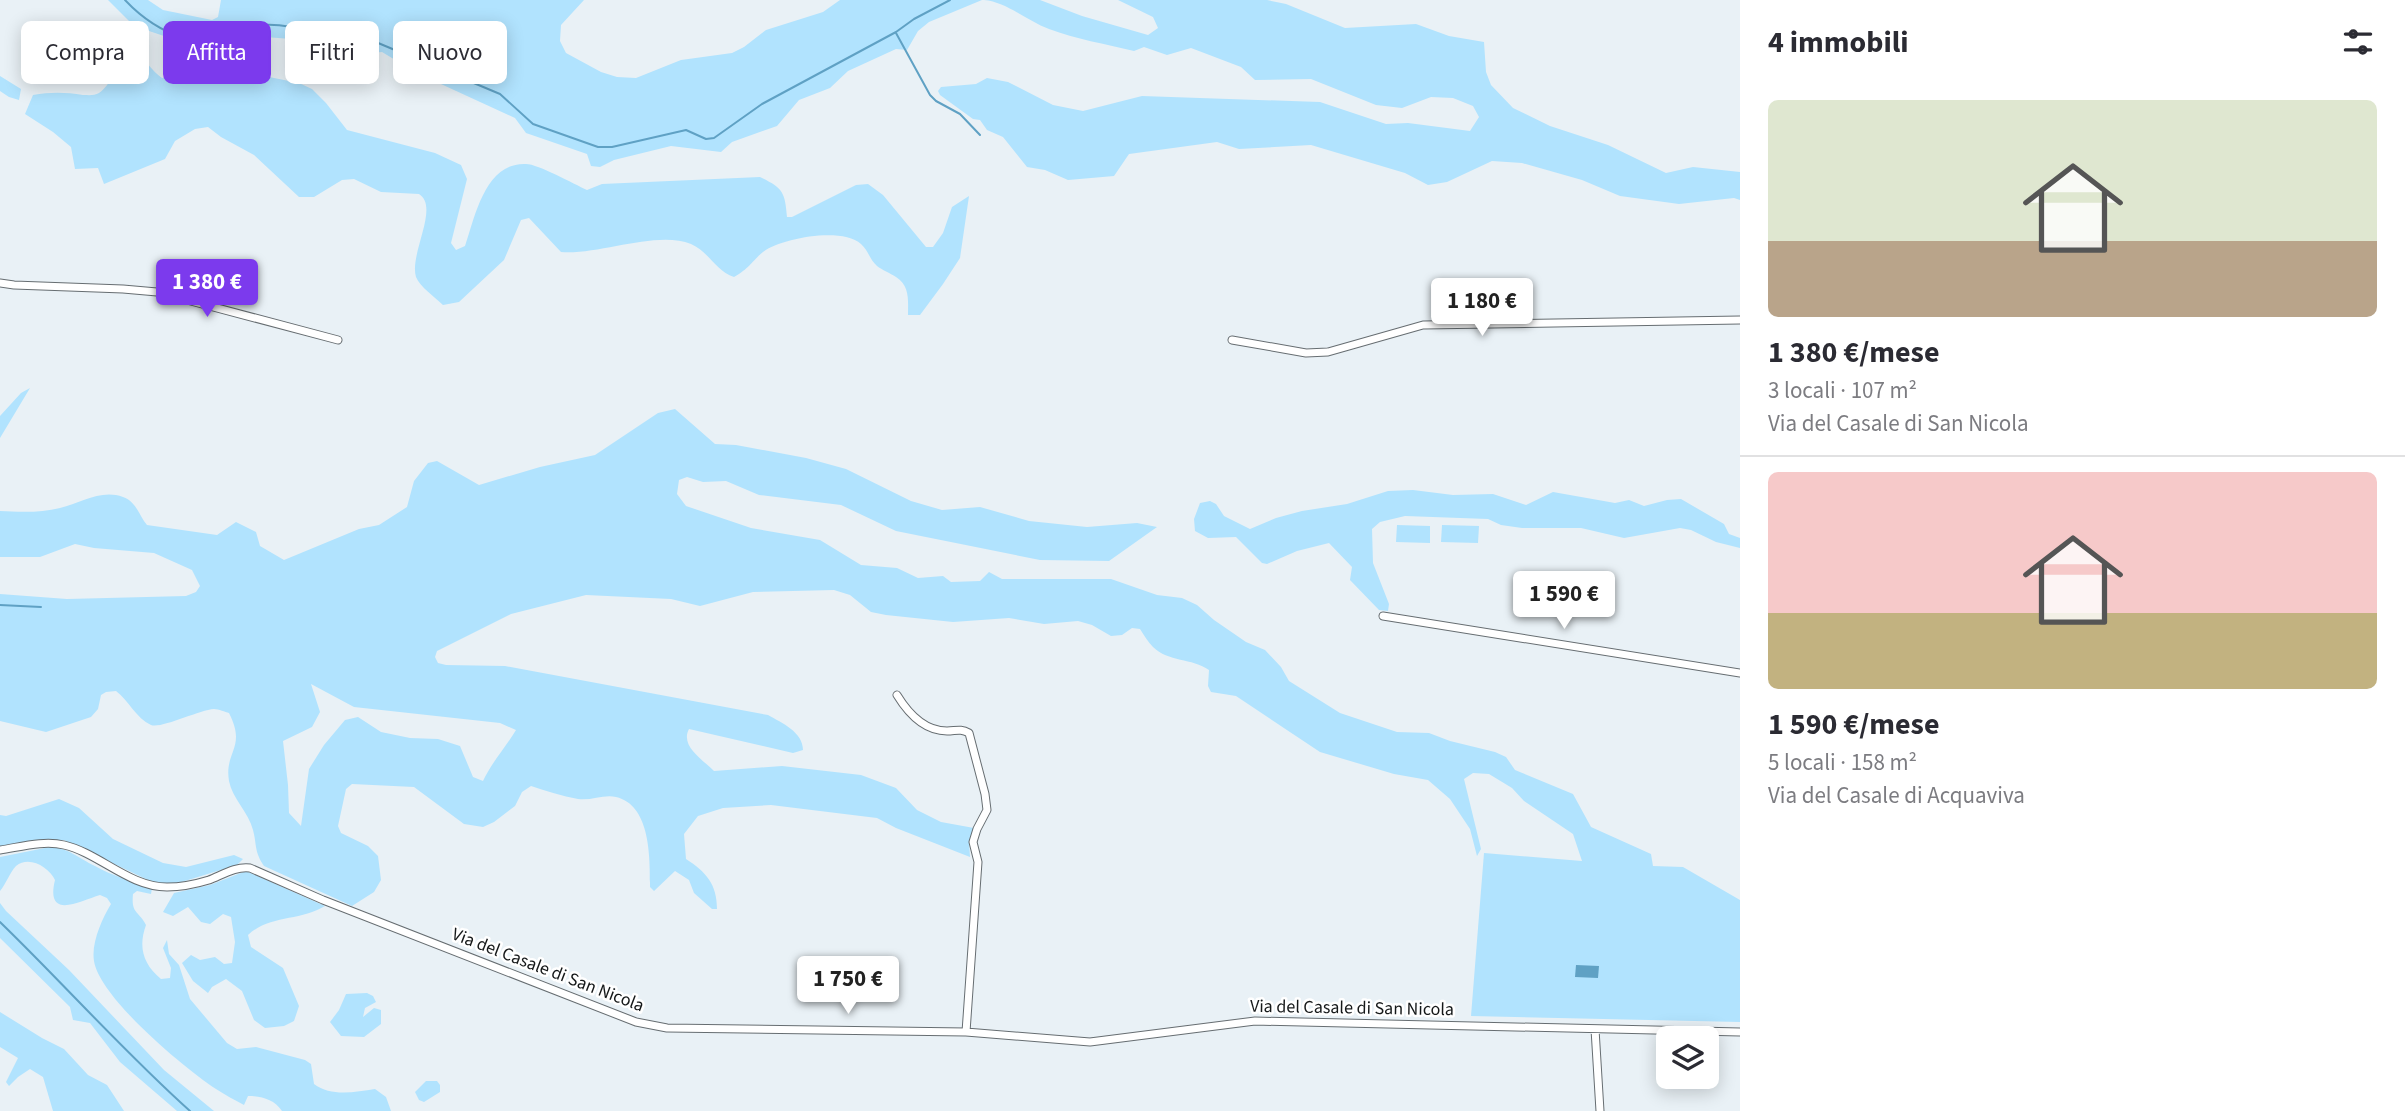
<!DOCTYPE html>
<html lang="it">
<meta charset="utf-8">
<style>
:root{--surface:#fff;--page:#f2f2f3;--text:#2b2b33;--muted:#7c7c81;--line:#e1e1e2;--accent:#7c3aed}
body{margin:0;font-family:"Source Sans 3",sans-serif;background:var(--page);color:var(--text);height:100vh;display:flex;flex-direction:column;font-size:26px;white-space:nowrap}
*{box-sizing:border-box;margin:0}
p{font-size:23px;color:var(--muted)}
.icon{flex:none;width:38px;height:38px;fill:none;stroke:currentColor;stroke-width:2;stroke-linecap:round;stroke-linejoin:round}
.map{position:relative;flex:1;overflow:hidden}
.details{display:flex;flex-direction:column;background:var(--surface);width:665px}
.details>*{flex:none}
.hud{position:absolute;left:21px;top:21px;width:665px;height:63px;display:flex;gap:14px}
.tools{position:absolute;left:1656px;top:1026px;display:grid;gap:14px}
.tools a{display:grid;place-items:center;width:63px;height:63px;border-radius:10px;background:var(--surface);box-shadow:0 4px 18px #0003;font-size:35px}
.price{position:absolute;translate:-50% -60px;padding:0 16px;border-radius:7px;background:#fff;color:#222;font-size:23px;line-height:46px;filter:drop-shadow(0 2px 4px #0008)}
.price::after{content:'';position:absolute;left:50%;top:42px;width:21px;height:16px;margin-left:-10px;background:inherit;clip-path:polygon(0 0,100% 0,50% 100%)}
.price.current{background:var(--accent);color:#fff}
ul{padding:0;list-style:none}
li{display:grid;align-content:center;gap:14px;height:371px;padding:0 28px}
li+li{border-top:2px solid var(--line)}
li span{display:grid;place-items:center;height:217px;border-radius:10px;color:#555}
li>.icon{margin-inline-start:auto}
span .icon{width:126px;height:126px;fill:#fffc;stroke-width:1}
li b{font-size:30px}
h2{display:flex;justify-content:space-between;align-items:center;height:84px;padding:0 28px;font-size:30px}
.tag{padding:0 24px;border-radius:10px;background:var(--surface);box-shadow:0 4px 18px #0003;font-size:24px;line-height:63px}
.tag.current{background:var(--accent);color:#fff}
main{display:flex;flex:1;min-height:0}
.map>svg:first-child{display:block}
.green{fill:#b1e3fe;fill-rule:evenodd}
.water{fill:#5fa1c4}
.lines{fill:none;stroke-linecap:round;stroke-linejoin:round}
.stream{stroke:#5fa1c4;stroke-width:2}
.minor-casing{stroke:#666d71;stroke-width:9}
.minor{stroke:#fff;stroke-width:7}
.labels{text-anchor:middle;dominant-baseline:central;stroke-width:5;stroke-linejoin:round;paint-order:stroke}
.street-label{font-size:18px;fill:#151819;stroke:#fff}
</style>
<main>
<div class="map">
<svg width="1740" height="1111" viewBox="0 0 1740 1111">
<rect width="100%" height="100%" fill="#e9f1f6"/>
<!-- green -->
<path class="green" d="M 108,0 L 148,0 L 163,10 L 212,20 L 218,17 L 221,0 L 584,0 L 561,25 L 560,41 L 566,53 L 601,72 L 617,77 L 636,78 L 681,60 L 732,53 L 744,47 L 766,30 L 823,12 L 840,0 L 982,0 L 929,22 L 918,31 L 907,50 L 896,49 L 848,71 L 830,88 L 799,100 L 777,126 L 732,142 L 721,152 L 671,146 L 614,160 L 600,167 L 591,166 L 587,154 L 526,133 L 515,118 L 417,73 L 382,52 L 370,53 L 338,45 L 327,60 L 314,46 L 291,39 L 265,37 L 233,46 L 180,51 L 164,36 L 134,26 Z
M 984,0 L 1040,0 L 1082,16 L 1148,35 L 1158,28 L 1153,17 L 1118,0 L 1267,0 L 1286,4 L 1345,28 L 1416,24 L 1449,36 L 1484,42 L 1486,72 L 1491,85 L 1513,108 L 1550,126 L 1608,145 L 1666,173 L 1693,167 L 1740,172 L 1740,200 L 1734,198 L 1679,204 L 1620,196 L 1582,180 L 1522,163 L 1492,161 L 1447,182 L 1428,185 L 1405,173 L 1311,145 L 1239,149 L 1217,142 L 1129,154 L 1114,176 L 1068,180 L 1045,170 L 1027,167 L 1003,137 L 987,130 L 980,120 L 973,119 L 940,95 L 938,91 L 941,87 L 976,84 L 987,78 L 1008,82 L 1053,105 L 1083,111 L 1142,96 L 1320,102 L 1386,124 L 1408,123 L 1470,131 L 1479,117 L 1473,106 L 1453,98 L 1431,97 L 1402,108 L 1376,105 L 1311,79 L 1255,80 L 1241,67 L 1191,48 L 1167,55 L 1144,47 L 1134,51 C 1105,44 1076,39 1049,29 C 1027,21 1007,2 984,0 Z
M 137,54 C 148,62 152,71 162,78 L 259,75 L 299,83 L 312,89 L 326,103 L 347,130 L 435,153 L 461,165 L 467,179 L 451,243 L 456,250 L 465,246 C 475,217 485,162 526,164 C 538,164 574,184 587,190 L 602,184 L 760,177 C 783,188 785,192 787,217 L 792,217 L 856,185 L 868,184 L 883,195 L 926,247 L 933,247 L 943,233 L 952,207 L 969,196 L 960,258 L 943,284 L 920,315 L 908,315 C 908,300 910,286 896,277 C 890,273 882,270 877,266 C 870,260 868,250 861,244 C 842,227 782,238 763,252 C 751,262 750,268 734,277 C 716,271 709,252 691,244 C 657,230 600,255 561,252 L 529,218 L 521,220 L 504,260 L 459,302 L 443,305 C 435,297 420,287 416,277 C 409,254 440,207 419,194 L 381,192 L 354,179 L 342,180 L 314,197 L 299,197 L 254,155 L 221,137 L 208,127 L 195,129 L 175,141 L 165,159 L 104,184 L 98,168 L 75,169 L 71,147 L 53,132 L 25,114 L 33,95 C 50,92 65,92 83,95 C 88,95 94,96 99,93 C 114,83 117,58 137,54 Z
M 0,76 L 21,89 L 19,100 L 9,97 L 0,91 Z
M 30,388 L 0,438 L 0,416 L 21,393 Z
M 675,409 L 715,444 L 736,445 L 806,458 L 846,469 L 911,501 L 942,510 L 980,507 L 1029,521 L 1087,527 L 1137,523 L 1157,527 L 1109,561 L 1040,560 L 896,531 L 841,505 L 759,495 L 726,481 L 703,482 L 687,477 L 679,480 L 677,494 L 686,506 L 751,528 L 820,540 L 861,565 L 897,568 L 918,578 L 943,576 L 951,582 L 980,581 L 989,572 L 1002,579 L 1111,579 L 1157,595 L 1182,598 L 1197,605 L 1214,620 L 1246,642 L 1265,650 L 1281,667 L 1289,681 L 1340,713 L 1397,732 L 1429,733 L 1450,741 L 1495,752 L 1506,757 L 1515,770 L 1573,794 L 1591,827 L 1651,854 L 1653,866 L 1683,867 L 1740,900 L 1740,1022 L 1471,1016 L 1484,853 L 1582,861 L 1573,834 L 1524,801 L 1512,788 L 1489,774 L 1473,773 L 1464,779 L 1481,849 L 1477,856 L 1470,829 L 1450,799 L 1428,780 L 1394,774 L 1320,752 L 1236,696 L 1211,692 L 1208,686 L 1209,670 C 1192,658 1168,662 1153,647 C 1148,642 1144,635 1140,629 L 1132,628 L 1122,635 L 1111,636 L 1092,625 L 1078,621 L 1044,624 L 1009,618 L 953,622 L 886,615 L 871,612 L 850,595 L 834,590 L 753,592 L 700,606 L 671,599 L 586,595 L 511,614 L 437,651 L 435,657 L 438,663 L 446,665 L 505,666 L 768,715 C 782,723 803,732 803,750 L 793,753 L 689,729 C 680,746 702,759 714,771 L 782,766 L 861,775 L 896,788 L 917,810 L 941,822 L 974,828 L 969,842 L 970,857 L 896,828 L 877,818 L 771,805 L 723,808 L 698,816 L 684,834 L 686,859 C 706,872 717,884 717,909 L 712,909 L 694,893 L 689,880 L 675,871 L 654,891 L 650,887 C 650,859 651,805 616,797 C 604,794 591,801 578,799 C 562,796 546,791 531,786 L 522,792 L 515,806 L 494,822 L 483,827 L 464,824 L 414,787 L 352,784 L 346,789 L 338,826 L 341,833 L 368,846 L 378,856 L 381,880 L 374,892 L 352,906 L 264,866 C 254,851 257,845 253,830 C 249,813 232,798 229,781 C 224,751 247,748 229,713 C 225,712 219,709 214,709 C 199,710 161,729 151,725 C 136,718 129,701 116,691 L 106,692 L 101,695 L 98,709 L 91,717 L 46,732 L 0,721 L 0,594 L 67,599 L 186,596 L 196,592 L 200,586 L 192,570 L 154,553 L 94,548 L 75,544 L 40,557 L 0,557 L 0,511 C 19,512 41,513 60,508 C 81,503 101,489 123,497 C 137,502 139,516 147,525 L 217,535 L 236,522 L 256,532 L 260,546 L 284,560 L 359,529 L 379,525 L 407,507 L 414,481 L 428,463 L 437,461 L 479,485 L 540,467 L 595,455 L 658,413 ZM 311,684 L 354,707 L 500,723 L 516,730 C 505,748 492,762 483,781 L 473,777 L 460,746 L 438,739 L 410,738 L 381,732 L 358,717 L 345,720 L 324,745 L 309,769 L 301,826 L 289,813 L 288,785 L 283,741 L 312,727 L 320,712 Z
M 1413,490 L 1453,495 L 1493,494 L 1526,505 L 1553,492 L 1615,503 L 1629,500 L 1644,506 L 1667,500 L 1681,499 L 1724,524 L 1729,534 L 1740,538 L 1740,548 L 1716,542 L 1691,530 L 1680,528 L 1624,538 L 1581,528 L 1522,528 L 1501,525 L 1488,519 L 1405,516 L 1380,522 L 1372,529 L 1373,563 L 1389,604 L 1388,611 L 1379,610 L 1350,580 L 1352,567 L 1329,543 L 1297,551 L 1267,564 L 1262,563 L 1236,537 L 1208,538 L 1195,531 L 1194,519 L 1200,503 L 1210,501 L 1216,504 L 1224,516 L 1250,529 L 1276,518 L 1302,511 L 1347,504 L 1388,491 Z
M 1397,525 L 1430,526 L 1430,543 L 1396,542 Z
M 1442,525 L 1479,526 L 1478,543 L 1441,542 Z
M 59,799 L 79,808 L 113,839 L 163,863 L 186,867 L 234,855 L 243,859 L 237,865 L 175,884 L 163,884 L 148,880 L 64,840 L 39,841 L 0,847 L 0,815 L 6,816 Z
M 50,847 C 69,848 78,858 95,866 C 112,876 133,881 152,888 L 151,894 L 137,891 L 133,894 C 131,914 138,910 146,925 C 138,947 143,964 161,979 L 170,978 L 171,968 L 163,948 L 167,940 L 169,954 L 179,965 L 190,999 L 227,1043 L 237,1049 L 256,1047 L 305,1060 L 311,1064 L 314,1084 C 331,1097 355,1092 375,1089 L 386,1097 L 391,1111 L 282,1111 C 274,1099 261,1096 248,1096 L 244,1105 C 235,1100 225,1095 216,1089 C 184,1068 100,998 94,961 C 91,943 102,919 111,904 L 107,898 L 100,895 C 80,901 45,921 55,880 C 49,867 29,855 16,866 C 10,872 6,884 0,891 L 0,857 Z
M 246,871 L 325,906 C 301,921 269,915 248,935 L 251,947 L 283,968 L 299,1006 L 294,1021 L 284,1026 L 265,1028 L 254,1020 L 242,991 L 226,979 L 212,987 L 208,993 L 193,981 L 182,963 L 191,955 L 200,960 L 215,957 L 224,964 L 232,963 L 235,942 L 231,917 L 223,914 L 210,924 L 201,922 L 188,907 L 173,916 L 163,912 L 174,893 L 210,885 Z
M 0,903 L 6,911 L 69,970 L 164,1070 L 214,1111 L 177,1111 L 120,1062 L 90,1023 L 73,1020 L 70,1007 L 0,938 Z
M 367,993 L 373,996 L 376,1002 L 365,1008 L 363,1017 L 374,1008 L 381,1010 L 381,1024 L 364,1037 L 341,1036 L 330,1022 L 339,1010 L 346,994 Z
M 0,1012 L 42,1038 L 64,1049 L 88,1075 L 107,1085 L 124,1111 L 53,1111 L 43,1077 L 30,1069 L 18,1077 L 9,1086 L 6,1082 L 18,1058 L 0,1047 Z
M 426,1081 L 437,1081 L 440,1085 L 440,1092 L 424,1102 L 419,1100 L 415,1092 Z"/>
<!-- water -->
<path class="water" d="M 1576,965 L 1599,966 L 1598,978 L 1575,977 Z"/>
<g class="lines">
<!-- stream -->
<path class="stream" d="M 125,0 C 141,17 161,31 184,38 C 206,44 240,27 264,25 C 300,23 335,43 371,40 L 500,94 L 533,124 L 598,147 L 612,147 L 686,130 L 706,139 L 714,138 L 762,104 L 896,32 L 914,19 L 950,0
M 896,33 L 930,95 L 936,101 L 960,114 L 980,135
M 0,605 L 41,607
M 0,922 C 64,984 123,1051 190,1111"/>
<!-- minor casing -->
<g class="minor-casing">
<path id="minor" d="M 0,283 L 14,285 L 123,289 L 157,292 L 338,340
M 1232,340 L 1306,353 L 1328,352 L 1423,325 L 1740,320
M 1383,616 L 1740,673
M 897,695 C 908,713 924,731 947,731 C 956,731 960,728 969,733 L 985,794 L 987,810 L 977,829 L 973,842 L 978,862 L 966,1032
M 0,850 C 20,847 44,840 64,845 C 99,853 129,887 167,887 C 181,887 196,884 209,880 C 222,875 236,866 250,868 L 323,900 L 636,1022 L 667,1028 L 966,1032 L 1090,1042 L 1255,1021 L 1740,1032
M 1595,1029 L 1600,1111"/>
</g>
<!-- minor -->
<use href="#minor" class="minor"/>
</g>
<g class="labels">
<!-- street labels -->
<g class="street-label">
<text transform="translate(548 970) rotate(21)">Via del Casale di San Nicola</text>
<text transform="translate(1352 1008) rotate(1)">Via del Casale di San Nicola</text>
</g>
</g>
</svg>
<div class="tools">
<a><svg class="icon" aria-label="layers" viewBox="0 0 24 24"><path d="M12 4l9 5-9 5-9-5zM3 14l9 5 9-5"/></svg></a>
</div>
<b class="price current" style="left:207px;top:319px">1 380 €</b>
<b class="price" style="left:1482px;top:338px">1 180 €</b>
<b class="price" style="left:1564px;top:631px">1 590 €</b>
<b class="price" style="left:848px;top:1016px">1 750 €</b>
<div class="hud">
<a class="tag">Compra</a>
<a class="tag current">Affitta</a>
<a class="tag">Filtri</a>
<a class="tag">Nuovo</a>
</div>
</div>
<section class="details">
<h2>4 immobili<svg class="icon" aria-label="filters" viewBox="0 0 24 24"><path d="M4 7h16M4 17h16"/><circle cx="9" cy="7" r="2"/><circle cx="15" cy="17" r="2"/></svg></h2>
<ul>
<li><span style="background:linear-gradient(#dfe7d0 65%,#b9a48a 0)"><svg class="icon" aria-label="home" viewBox="0 0 24 24"><path d="M3 11l9-7 9 7M6 9v11h12V9"/></svg></span><div><b>1 380 €/mese</b><p>3 locali · 107 m²</p><p>Via del Casale di San Nicola</p></div></li>
<li><span style="background:linear-gradient(#f6c9c9 65%,#c2b280 0)"><svg class="icon" aria-label="home" viewBox="0 0 24 24"><path d="M3 11l9-7 9 7M6 9v11h12V9"/></svg></span><div><b>1 590 €/mese</b><p>5 locali · 158 m²</p><p>Via del Casale di Acquaviva</p></div></li>
</ul>
</section>
</main>
